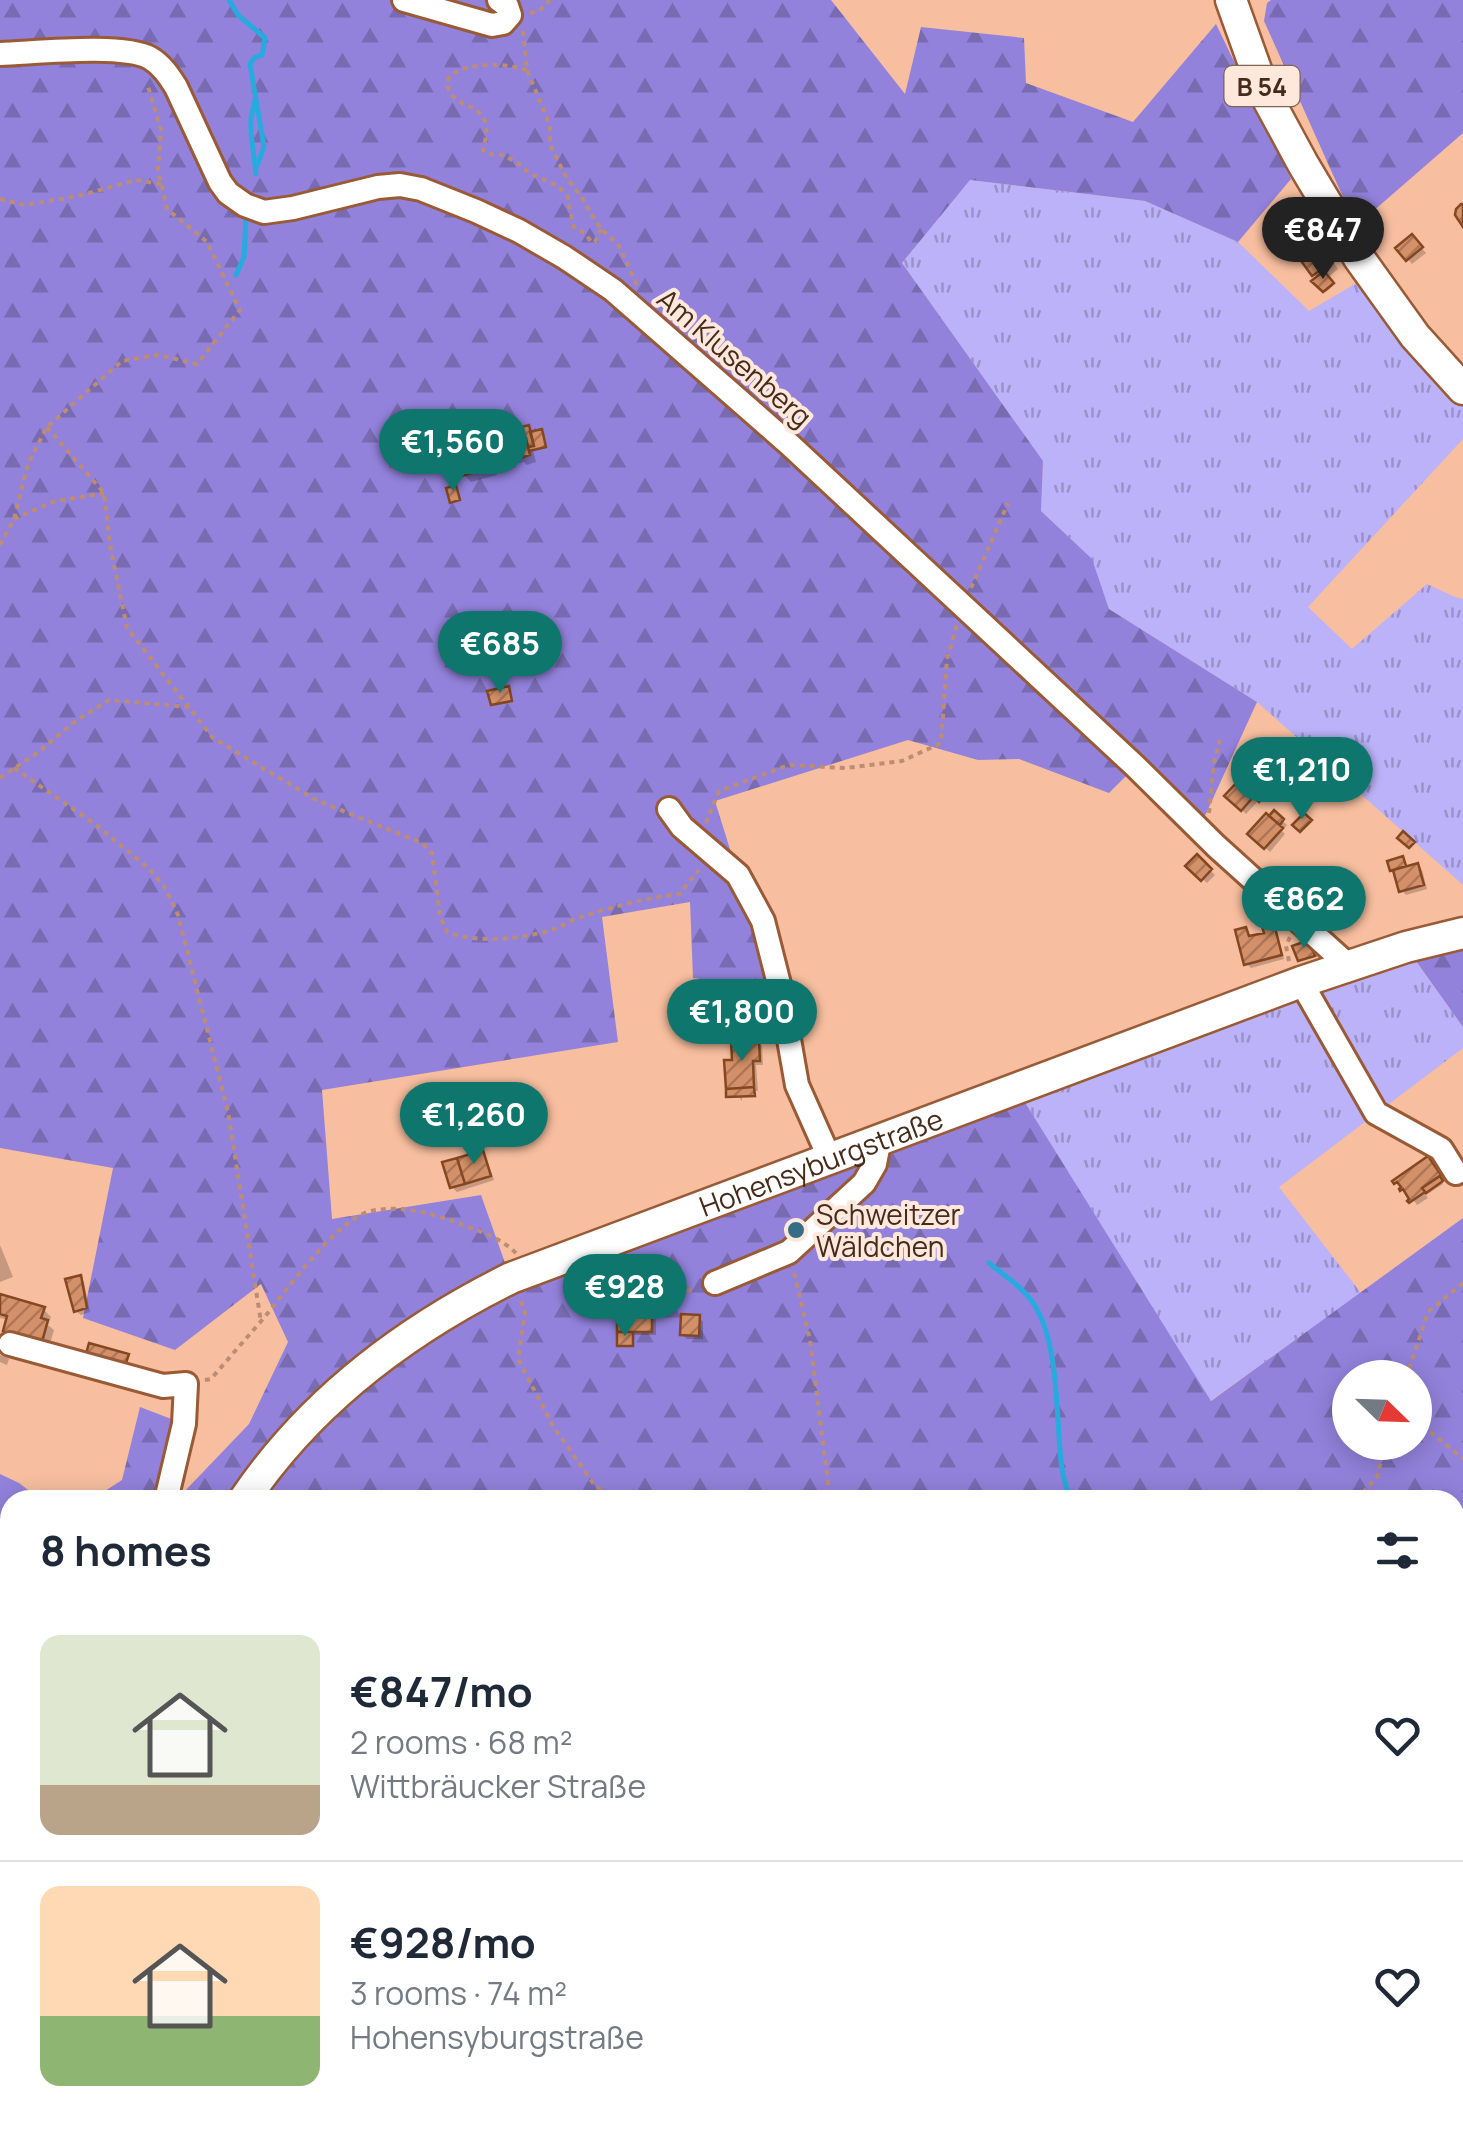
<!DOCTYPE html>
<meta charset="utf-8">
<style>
:root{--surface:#fff;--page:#f6f6f7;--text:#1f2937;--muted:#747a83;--line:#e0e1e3;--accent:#0f766e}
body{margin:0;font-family:Manrope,sans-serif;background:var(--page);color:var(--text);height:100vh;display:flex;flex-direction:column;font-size:38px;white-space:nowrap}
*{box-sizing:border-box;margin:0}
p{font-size:32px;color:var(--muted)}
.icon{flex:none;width:55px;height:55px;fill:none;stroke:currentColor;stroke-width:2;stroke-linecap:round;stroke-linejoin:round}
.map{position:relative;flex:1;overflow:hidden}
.drawer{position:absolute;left:0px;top:1490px;width:1465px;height:640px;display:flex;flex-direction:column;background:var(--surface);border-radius:30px 30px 0 0;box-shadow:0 5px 25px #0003}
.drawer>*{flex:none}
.needle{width:65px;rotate:113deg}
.buttons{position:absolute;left:1332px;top:1360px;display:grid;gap:20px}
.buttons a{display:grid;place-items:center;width:100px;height:100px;border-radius:50%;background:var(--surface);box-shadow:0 5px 25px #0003;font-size:50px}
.price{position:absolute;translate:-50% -85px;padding:0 22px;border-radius:35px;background:var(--accent);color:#fff;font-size:32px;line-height:65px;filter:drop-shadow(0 2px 5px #0008)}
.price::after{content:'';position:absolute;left:50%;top:60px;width:30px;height:22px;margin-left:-15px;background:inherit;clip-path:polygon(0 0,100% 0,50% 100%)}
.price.selected{background:#222;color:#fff}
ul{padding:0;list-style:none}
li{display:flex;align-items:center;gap:30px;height:250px;padding:0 40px}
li+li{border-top:2px solid var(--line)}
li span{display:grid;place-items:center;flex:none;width:280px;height:200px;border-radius:20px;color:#555}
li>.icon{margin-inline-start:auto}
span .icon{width:120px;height:120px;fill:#fffc;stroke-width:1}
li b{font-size:42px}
h2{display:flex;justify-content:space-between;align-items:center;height:120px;padding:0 40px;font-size:42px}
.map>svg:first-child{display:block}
.grass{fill:url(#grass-tufts)}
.forest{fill:url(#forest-firs);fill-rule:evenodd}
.cemetery{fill:url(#cemetery-stones)}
.shadow{fill:#0003}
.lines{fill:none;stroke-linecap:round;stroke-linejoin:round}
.stream{stroke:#27aade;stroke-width:5}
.building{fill:url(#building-hatch);stroke:#844721;stroke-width:2.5}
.minor-casing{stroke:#995a35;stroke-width:28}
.major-casing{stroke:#995a35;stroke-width:35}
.path{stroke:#bc8d73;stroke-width:4;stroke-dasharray:5 5;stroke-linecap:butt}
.minor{stroke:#fff;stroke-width:22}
.major{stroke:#fff;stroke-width:30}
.poi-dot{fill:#356d87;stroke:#fee8dc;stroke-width:4}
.labels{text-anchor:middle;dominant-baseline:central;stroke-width:8;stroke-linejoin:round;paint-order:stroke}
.shield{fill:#fee8dc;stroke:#7d6455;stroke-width:2.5}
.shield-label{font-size:25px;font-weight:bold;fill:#462b1b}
.street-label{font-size:28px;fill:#462b1b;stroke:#fee8dc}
.poi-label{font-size:28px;fill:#462b1b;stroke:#fee8dc;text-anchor:start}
</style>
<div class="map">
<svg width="1463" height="2130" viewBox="0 0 1463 2130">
<defs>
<pattern id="grass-tufts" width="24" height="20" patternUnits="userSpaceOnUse" patternTransform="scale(2.5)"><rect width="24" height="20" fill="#bcb2f9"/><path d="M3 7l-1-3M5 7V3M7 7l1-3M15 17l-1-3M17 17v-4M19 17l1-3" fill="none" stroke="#9b91c9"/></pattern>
<pattern id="forest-firs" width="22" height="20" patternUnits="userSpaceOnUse" patternTransform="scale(2.5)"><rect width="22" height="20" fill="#9282db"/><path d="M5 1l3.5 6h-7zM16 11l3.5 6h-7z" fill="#796bb1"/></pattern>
<pattern id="cemetery-stones" width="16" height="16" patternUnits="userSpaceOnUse" patternTransform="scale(2.5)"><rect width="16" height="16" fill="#bcb2f9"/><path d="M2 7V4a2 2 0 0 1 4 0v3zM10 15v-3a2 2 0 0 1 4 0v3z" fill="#9b91c9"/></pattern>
<pattern id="building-hatch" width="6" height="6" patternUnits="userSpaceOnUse" patternTransform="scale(2.5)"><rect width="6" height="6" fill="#d39069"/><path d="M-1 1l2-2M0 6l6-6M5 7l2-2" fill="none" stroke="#ad7656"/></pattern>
</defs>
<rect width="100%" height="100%" fill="#f7be9f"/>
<!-- grass -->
<path class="grass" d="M 970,180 L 1145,201 L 1238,242 L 1309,311 L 1360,281 L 1463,403 L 1463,439 L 1308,607 L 1352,649 L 1427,584 L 1455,597 L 1463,599 L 1463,885 L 1257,702 L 1109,609 L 1091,559 L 1041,511 L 1043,461 L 902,263 Z
M 1406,947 L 1463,1027 L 1463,1048 L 1279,1187 L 1361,1293 L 1210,1401 L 1016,1088 Z"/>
<!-- forest -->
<path class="forest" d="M 0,0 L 831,0 L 905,94 L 921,27 L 1024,38 L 1026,83 L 1133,122 L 1216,24 L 1291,179 L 1238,242 L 1145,201 L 970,180 L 902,263 L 1043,461 L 1041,511 L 1092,559 L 1109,609 L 1257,702 L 1199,829 L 1136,766 L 1109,793 L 1019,759 L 978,760 L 908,740 L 715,801 L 738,875 L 780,988 L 693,978 L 690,902 L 602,917 L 618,1042 L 322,1090 L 332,1219 L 481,1195 L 510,1277 L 1016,1088 L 1211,1401 L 1463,1218 L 1463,2130 L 537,2130 L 543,2120 L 1455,2120 L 1455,1500 L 91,1500 L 122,1480 L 140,1407 L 174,1420 L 183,1493 L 249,1424 L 288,1342 L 261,1284 L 175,1350 L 83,1318 L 113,1168 L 0,1148 ZM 1350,1378 L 1415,1378 L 1415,1442 L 1350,1442 Z
M 1271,0 L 1463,0 L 1463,133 L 1356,226 L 1264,21 L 1267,3 Z
M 1463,933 L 1463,1027 L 1406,947 Z
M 0,1474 L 19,1483 L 41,1500 L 10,1500 L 10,1578 L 0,1579 Z
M 309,2120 L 365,2120 L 367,2130 L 308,2130 Z"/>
<!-- cemetery -->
<path class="cemetery" d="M 365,2120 L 543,2120 L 537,2130 L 367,2130 Z"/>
<!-- shadow -->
<path class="shadow" d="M 1306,224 L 1338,269 L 1327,278 L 1333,286 L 1326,292 L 1315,281 L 1318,279 L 1314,274 Z
M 1412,237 L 1426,253 L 1412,264 L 1399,248 Z
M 542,432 L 546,448 L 533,451 L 536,462 L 527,465 L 524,462 L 495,469 L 497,475 L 471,482 L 463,474 L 492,444 Z
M 1250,765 L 1267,779 L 1262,785 L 1270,793 L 1262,801 L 1260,799 L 1246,814 L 1227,796 L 1243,779 Z
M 1271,811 L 1287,825 L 1282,831 L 1285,834 L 1270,852 L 1251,834 L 1277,820 L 1269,813 Z
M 1197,857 L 1215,875 L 1207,883 L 1189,866 Z
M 1404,860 L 1406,869 L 1417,866 L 1422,870 L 1427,889 L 1406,895 L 1402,890 L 1392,869 Z
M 1272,923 L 1276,927 L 1284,959 L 1251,968 L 1246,963 L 1246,929 L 1251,938 L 1267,934 Z
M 758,1041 L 762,1046 L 763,1065 L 756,1065 L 758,1091 L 755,1091 L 755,1096 L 742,1097 L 742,1101 L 739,1097 L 730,1098 L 728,1096 Z
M 482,1152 L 486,1157 L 494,1180 L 457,1192 L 452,1187 Z
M 1432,1163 L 1444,1180 L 1442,1182 L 1443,1184 L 1426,1195 L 1428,1198 L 1417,1205 L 1399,1179 Z
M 0,1245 L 13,1277 L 0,1282 Z
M 80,1278 L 84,1282 L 90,1312 L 81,1315 L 76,1311 Z
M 0,1297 L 43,1309 L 51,1317 L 48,1325 L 54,1330 L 49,1347 L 13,1337 L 6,1330 L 9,1320 L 0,1318 Z
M 651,1313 L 656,1318 L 656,1335 L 634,1335 L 634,1347 L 621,1347 L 619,1345 Z
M 699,1317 L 703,1322 L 703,1339 L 687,1339 L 682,1334 Z
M 0,1355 L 9,1359 L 7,1365 L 0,1362 Z"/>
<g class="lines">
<!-- stream -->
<path class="stream" d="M 229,0 L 238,15 L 265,38 L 262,55 L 254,58 L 250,64 L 264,147 L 257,166
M 255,100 L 251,118 L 251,133 L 256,174
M 236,275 L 244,257 L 246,219
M 989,1263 C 1005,1276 1024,1288 1035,1306 C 1059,1345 1056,1416 1061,1461 C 1062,1474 1066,1487 1070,1500
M 338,2130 L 338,2120
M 988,2130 L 993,2120"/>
</g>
<!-- building -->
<path class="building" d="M 1461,204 L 1463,204 L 1463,227 L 1455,215 L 1456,209 Z
M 1299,214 L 1333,261 L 1312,276 L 1278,229 Z
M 1412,234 L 1423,247 L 1406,261 L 1395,248 Z
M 1324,271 L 1334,283 L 1323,292 L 1311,281 Z
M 529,425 L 534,446 L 528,447 L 526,438 L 513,442 L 510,430 Z
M 542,429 L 546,447 L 529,451 L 528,447 L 534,446 L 530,432 Z
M 512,436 L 513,442 L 526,438 L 530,455 L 517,459 L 517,455 L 490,462 L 491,468 L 461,476 L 455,449 L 480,444 L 480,442 L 491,439 L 492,442 Z
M 456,485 L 460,500 L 450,503 L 446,488 Z
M 509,686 L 512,701 L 491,705 L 487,691 Z
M 1250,761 L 1267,776 L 1260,784 L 1243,769 Z
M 1243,769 L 1260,784 L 1252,793 L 1255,795 L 1241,811 L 1224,796 L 1240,779 L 1237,776 Z
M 1265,784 L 1271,790 L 1259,802 L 1254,797 Z
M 1274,810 L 1284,819 L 1280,825 L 1269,816 Z
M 1266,813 L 1283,828 L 1264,849 L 1247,834 Z
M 1304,813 L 1312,820 L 1300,832 L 1292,825 Z
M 1403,831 L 1415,842 L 1409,848 L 1397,838 Z
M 1197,854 L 1212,869 L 1201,881 L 1185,866 Z
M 1403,856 L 1406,866 L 1390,871 L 1387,861 Z
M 1418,863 L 1424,885 L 1399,892 L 1393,870 Z
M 1273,920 L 1282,955 L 1244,965 L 1235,930 L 1246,927 L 1249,936 L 1264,933 L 1261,923 Z
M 1309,940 L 1315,956 L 1298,961 L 1292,946 Z
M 759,1039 L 760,1061 L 753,1061 L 754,1087 L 726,1089 L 724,1060 L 732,1060 L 731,1040 Z
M 754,1087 L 755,1096 L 726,1097 L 726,1089 Z
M 483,1150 L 491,1176 L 465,1184 L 457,1158 Z
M 1428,1156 L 1441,1175 L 1422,1188 L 1425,1192 L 1409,1203 L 1407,1201 L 1409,1199 L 1403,1189 L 1400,1191 L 1399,1189 L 1401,1187 L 1397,1182 L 1394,1184 L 1392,1181 Z
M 457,1158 L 465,1184 L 450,1188 L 442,1162 Z
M 1440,1176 L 1443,1181 L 1426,1193 L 1422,1188 Z
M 81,1275 L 87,1308 L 74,1312 L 65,1279 Z
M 0,1294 L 45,1307 L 41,1318 L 48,1320 L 42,1342 L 3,1331 L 7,1316 L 0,1314 Z
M 617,1311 L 652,1311 L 652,1332 L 617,1332 Z
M 681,1314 L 700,1315 L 699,1336 L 680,1335 Z
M 617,1332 L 633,1332 L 633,1346 L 617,1346 Z
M 89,1343 L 129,1354 L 125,1366 L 86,1354 Z"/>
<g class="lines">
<!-- minor casing -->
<g class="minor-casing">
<path id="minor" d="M 404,0 L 492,25 L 503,23 L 510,15 L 507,6 L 499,0
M 0,54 C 34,53 122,43 150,58 C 162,65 169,76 176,87 L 220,182 L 228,193 L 245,205 L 264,212 L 293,208 L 378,187 L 400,185 L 421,189 L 476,211 L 519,231 L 564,257 L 613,290 L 790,445 L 1135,766 L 1216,846 L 1349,966
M 669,809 L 682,827 L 738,875 L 763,921 L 780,988 L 797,1085 L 829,1157
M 1301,982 L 1376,1113 L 1441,1149 L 1456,1173
M 715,1283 L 789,1252 L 864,1183 L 875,1164 L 880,1138
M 10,1344 L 163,1386 L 186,1384 L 184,1424 L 166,1500
M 0,1579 L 10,1578"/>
</g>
<!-- major casing -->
<g class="major-casing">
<g id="major">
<path d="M 1231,0 L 1264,92 L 1303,164 L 1359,258 L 1415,336 L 1463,389"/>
<path id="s1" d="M 244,1500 C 310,1402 406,1330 511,1278 L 1301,982 L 1406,947 L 1463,933"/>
<path d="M 96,2130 L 97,2120"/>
</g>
</g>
<!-- path -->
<path class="path" d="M 530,13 L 539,11 L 550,0
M 523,31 L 527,70 L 550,126 L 550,145 L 565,175 L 584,201 L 590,212 L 601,229 L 618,244 L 637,285
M 527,70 C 516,67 506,65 496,65 C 478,64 431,70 453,96 C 462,107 477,105 484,119 C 489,129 485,140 483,150 L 487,154 L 503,155 L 519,164 L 529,173 L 558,186 L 567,196 L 574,227 L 586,234 L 591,242 L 595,242 L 601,229
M 0,199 L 25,205 L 78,196 L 136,180 L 161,184
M 47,427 L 104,493 L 110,545 L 127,628 L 213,738 L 316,800 L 422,843 L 432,853 L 440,916 L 447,932 C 478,944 526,939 557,928 C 564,925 571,920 578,918 C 611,907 646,898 679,894 L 699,870
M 14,519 L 52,502 L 104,493
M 0,545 L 14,519 L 28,464 L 47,427 L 122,361 L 158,355 L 197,364 L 240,310 L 207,242 L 167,209 L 158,169 L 161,130 L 147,83
M 971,588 L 1008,503
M 14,768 L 95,824 L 147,867 L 164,886 L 178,915 L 228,1112 L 261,1322
M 0,778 L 37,753 L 77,720 L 109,700 L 189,707
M 1209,813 L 1214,762 L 1220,740
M 706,823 L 719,791 L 789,765 L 846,768 L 902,761 L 941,743 L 947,659 L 957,625
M 1289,961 L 1286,946 L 1290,937
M 794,1273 L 810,1340 L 829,1490 L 827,1500
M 588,1276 L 660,1292 L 696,1290
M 521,1301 L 525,1313 L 518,1359 L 553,1426 L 593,1483 L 612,1500
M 1406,1378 L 1428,1312 L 1463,1283
M 205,1380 L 211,1379 C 228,1359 245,1340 262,1320 C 286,1292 336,1219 371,1211 C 398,1205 429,1212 455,1222 C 476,1230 500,1237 516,1253
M 1415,1419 L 1463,1459
M 1356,1500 L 1377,1477 L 1386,1442
M 1455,1936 L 1463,1936
M 1455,1947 L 1463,1950
M 398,2130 L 417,2120
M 504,2130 L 511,2120
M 750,2130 L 750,2120
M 1319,2130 L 1321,2120"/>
<!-- minor -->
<use href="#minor" class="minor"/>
<!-- major -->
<use href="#major" class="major"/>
</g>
<!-- markers -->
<circle class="poi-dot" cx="796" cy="1230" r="10"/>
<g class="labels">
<!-- shield labels -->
<rect class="shield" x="1224.5" y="66" width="75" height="40" rx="8"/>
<g class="shield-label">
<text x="1262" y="86">B 54</text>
</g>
<!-- street labels -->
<g class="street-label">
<text transform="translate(735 357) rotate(41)">Am Klusenberg</text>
<text stroke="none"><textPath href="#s1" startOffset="682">Hohensyburgstraße</textPath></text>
</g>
<!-- poi labels -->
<g class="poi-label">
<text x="816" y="1214">Schweitzer<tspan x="816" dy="32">Wäldchen</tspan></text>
</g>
</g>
</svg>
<div class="buttons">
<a><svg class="needle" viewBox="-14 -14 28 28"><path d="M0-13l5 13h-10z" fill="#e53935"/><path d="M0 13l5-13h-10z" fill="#747a83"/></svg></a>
</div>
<b class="price selected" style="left:1323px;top:282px">€847</b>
<b class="price" style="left:453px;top:494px">€1,560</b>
<b class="price" style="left:500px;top:696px">€685</b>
<b class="price" style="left:1302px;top:822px">€1,210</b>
<b class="price" style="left:1304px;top:951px">€862</b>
<b class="price" style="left:742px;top:1064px">€1,800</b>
<b class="price" style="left:474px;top:1167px">€1,260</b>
<b class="price" style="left:625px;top:1339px">€928</b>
<section class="drawer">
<h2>8 homes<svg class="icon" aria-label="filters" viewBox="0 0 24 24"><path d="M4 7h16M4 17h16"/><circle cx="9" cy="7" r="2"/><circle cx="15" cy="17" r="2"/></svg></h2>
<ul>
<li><span style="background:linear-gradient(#dfe7d0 75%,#b9a48a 0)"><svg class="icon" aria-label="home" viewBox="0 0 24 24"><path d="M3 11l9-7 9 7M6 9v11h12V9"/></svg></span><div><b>€847/mo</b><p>2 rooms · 68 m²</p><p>Wittbräucker Straße</p></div><svg class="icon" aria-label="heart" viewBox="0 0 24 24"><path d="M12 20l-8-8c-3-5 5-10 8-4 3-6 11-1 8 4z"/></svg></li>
<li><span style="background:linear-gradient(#ffd9b3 65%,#8fb573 0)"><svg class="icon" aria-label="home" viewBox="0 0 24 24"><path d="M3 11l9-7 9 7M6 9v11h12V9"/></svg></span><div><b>€928/mo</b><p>3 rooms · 74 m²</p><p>Hohensyburgstraße</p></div><svg class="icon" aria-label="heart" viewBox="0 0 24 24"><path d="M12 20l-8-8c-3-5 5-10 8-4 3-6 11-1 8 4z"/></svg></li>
</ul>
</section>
</div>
